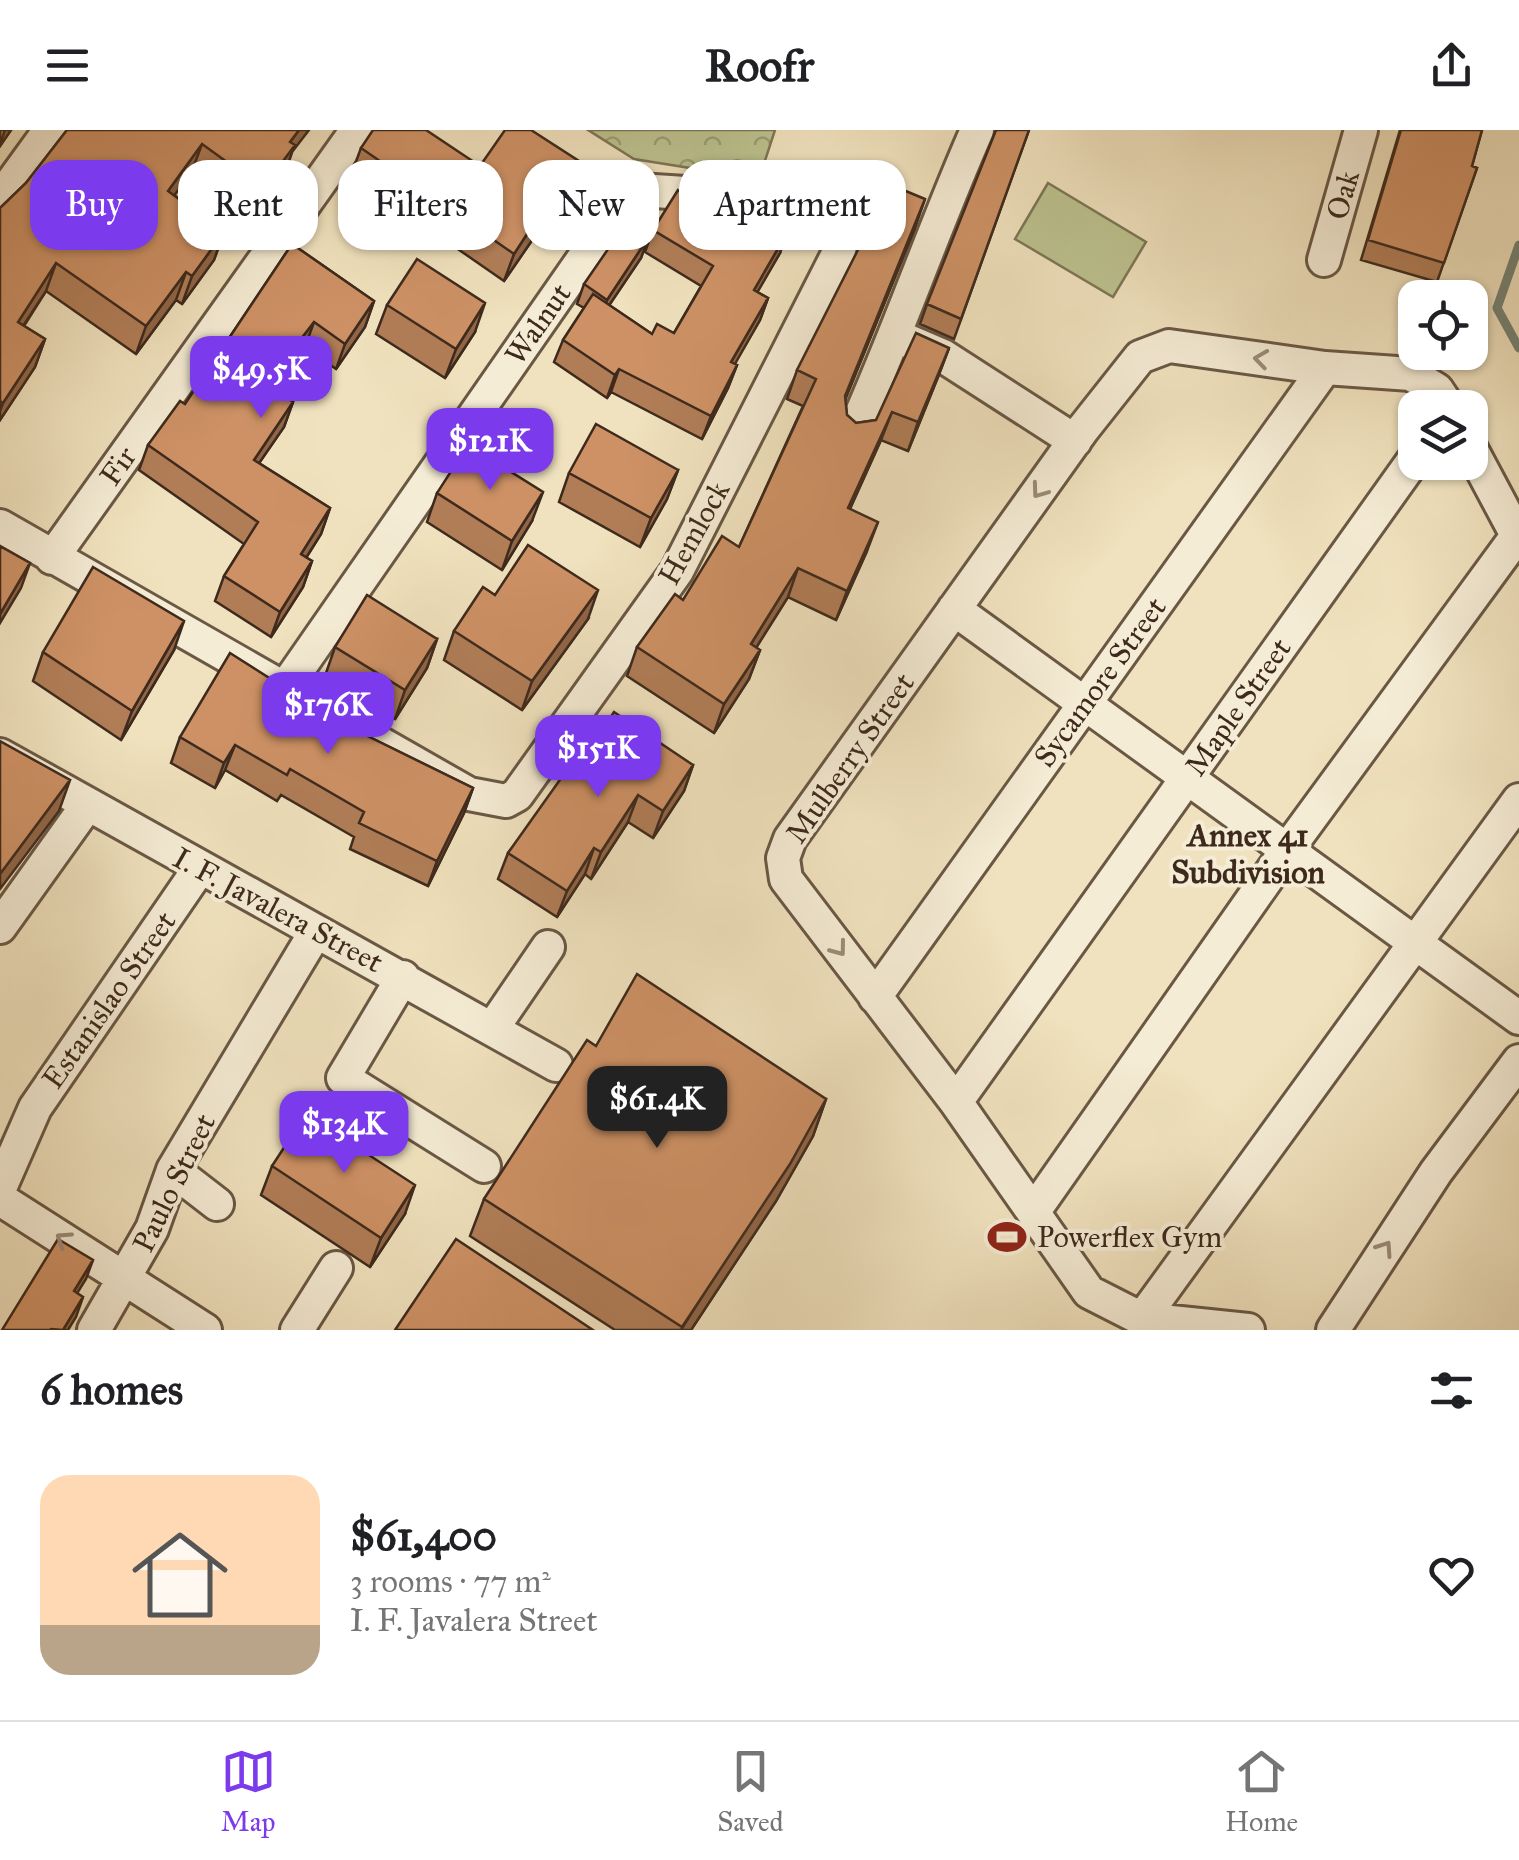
<!DOCTYPE html>
<meta charset="utf-8">
<style>
:root{--surface:#fff;--page:#f2f2f2;--text:#202124;--muted:#757577;--line:#e0e0e0;--accent:#7c3aed}
body{margin:0;font-family:"IM FELL Great Primer",serif;background:var(--page);color:var(--text);height:100vh;display:flex;flex-direction:column;font-size:38px;white-space:nowrap}
*{box-sizing:border-box;margin:0}
p{font-size:32px;color:var(--muted)}
.icon{flex:none;width:55px;height:55px;fill:none;stroke:currentColor;stroke-width:2;stroke-linecap:round;stroke-linejoin:round}
.map{position:relative;height:1200px;overflow:hidden}
.details{display:flex;flex-direction:column;background:var(--surface);flex:1}
.details>*{flex:none}
.top-card{position:absolute;left:30px;top:30px;width:1000px;height:90px;display:flex;gap:20px}
.controls{position:absolute;left:1398px;top:150px;display:grid;gap:20px}
.controls a{display:grid;place-items:center;width:90px;height:90px;border-radius:20px;background:var(--surface);box-shadow:0 2px 8px #0004;font-size:50px}
.price{position:absolute;translate:-50% -85px;padding:0 22px;border-radius:20px;background:var(--accent);color:#fff;font-size:32px;line-height:65px;filter:drop-shadow(0 2px 5px #0008)}
.price::after{content:'';position:absolute;left:50%;top:60px;width:30px;height:22px;margin-left:-15px;background:inherit;clip-path:polygon(0 0,100% 0,50% 100%)}
.price.on{background:#222;color:#fff}
ul{padding:0;list-style:none}
li{display:flex;align-items:center;gap:30px;height:250px;padding:0 40px}
li span{display:grid;place-items:center;flex:none;width:280px;height:200px;border-radius:30px;color:#555}
li>.icon{margin-inline-start:auto}
span .icon{width:120px;height:120px;fill:#fffc;stroke-width:1}
li b{font-size:42px}
h2{display:flex;justify-content:space-between;align-items:center;height:120px;padding:0 40px;font-size:42px}
.chip{padding:0 35px;border-radius:30px;background:var(--surface);box-shadow:0 2px 8px #0004;font-size:35px;line-height:90px}
.chip.on{background:var(--accent);color:#fff}
header{display:flex;justify-content:space-between;align-items:center;height:130px;padding:0 40px;background:var(--surface);font-size:45px;font-weight:700}
.tab-bar{display:flex;justify-content:space-around;align-items:center;height:140px;border-top:2px solid var(--line);background:var(--surface);font-size:28px;color:var(--muted)}
.tab-bar a{display:grid;justify-items:center;gap:5px}
.tab-bar .on{color:var(--accent)}
.map>svg:first-child{display:block}
.grass{fill:#bcc28f;stroke:#7d7656;stroke-width:2.5}
.forest{fill:url(#forest-crowns);stroke:#7d7656;stroke-width:2.5}
.lines{fill:none;stroke-linecap:round;stroke-linejoin:round}
.stream{stroke:#758376;stroke-width:9}
.minor-casing{stroke:#6a5845;stroke-width:38}
.minor{stroke:#f5ecd5;stroke-width:32}
.wall{fill:#b07d57;stroke:#3e2a1d;stroke-width:2.5}
.shaded-wall{fill:#906647;stroke:#3e2a1d;stroke-width:2.5}
.building{fill:#cd9165;stroke:#3e2a1d;stroke-width:2.5}
.oneway{stroke:#9a8b79}
.labels{text-anchor:middle;dominant-baseline:central;stroke-width:8;stroke-linejoin:round;paint-order:stroke}
.street-label{font-size:30px;fill:#3e2a1d;stroke:#f5ecd5}
.poi-label{font-size:30px;fill:#3e2a1d;stroke:#f5ecd5;text-anchor:start}
.neighbourhood-label{font-size:32px;font-weight:bold;fill:#3e2a1d;stroke:#f5ecd5}
</style>
<header><svg class="icon" aria-label="menu" viewBox="0 0 24 24"><path d="M4 6h16M4 12h16M4 18h16"/></svg>Roofr<svg class="icon" aria-label="share" viewBox="0 0 24 24"><path d="M12 15V3M7 8l5-5 5 5M5 13v7h14v-7"/></svg></header>
<div class="map">
<svg width="1519" height="1200" viewBox="0 0 1519 1200">
<defs>
<pattern id="forest-crowns" width="20" height="18" patternUnits="userSpaceOnUse" patternTransform="scale(2.5)"><rect width="20" height="18" fill="#bcc28f"/><path d="M2 6a3 3 0 1 1 6 0M12 15a3 3 0 1 1 6 0" fill="none" stroke="#9a9e74"/></pattern>
</defs>
<rect width="100%" height="100%" fill="#f0e2be"/>
<filter id="stains"><feTurbulence type="fractalNoise" baseFrequency=".002" numOctaves="4"/><feColorMatrix values="0 0 0 0 .2 0 0 0 0 .09 0 0 0 0 .02 0 0 0 .5 -.17"/></filter>
<radialGradient id="worn" r=".72"><stop offset=".6" stop-color="#630" stop-opacity="0"/><stop offset="1" stop-color="#630" stop-opacity=".3"/></radialGradient>
<!-- grass -->
<path class="grass" d="M 1048,53 L 1146,112 L 1113,167 L 1015,109 Z"/>
<!-- forest -->
<path class="forest" d="M 588,0 L 775,0 L 759,49 L 634,29 Z"/>
<g class="lines">
<!-- stream -->
<path class="stream" d="M 1519,115 L 1497,178 L 1519,218"/>
<!-- minor casing -->
<g class="minor-casing">
<path id="minor" d="M 0,69 L 50,0
M 1324,130 L 1361,0
M 908,211 L 943,226 L 1075,311
M 853,303 C 898,203 933,100 977,0
M 1470,317 L 1519,409
M 0,396 L 469,664 L 506,671 L 517,665 L 677,441 L 839,122 L 842,103 L 833,90 L 746,67 L 639,60 L 620,76 L 285,558
M 52,428 L 357,0
M 954,479 L 1519,888
M 0,625 L 556,935
M 0,797 L 88,674
M 403,847 L 343,948 L 484,1036
M 875,867 L 1325,238
M 492,899 L 548,817
M 956,972 L 1415,328
M 173,1040 L 217,1074
M 0,1058 L 35,978 L 199,739
M 0,1069 L 205,1200
M 1034,1081 L 1287,720 L 1517,406
M 1142,1189 L 1519,670
M 94,1200 L 152,1099 L 173,1040 L 315,803
M 297,1200 L 336,1138
M 1248,1200 L 1142,1189 L 1089,1162 L 956,972 L 786,749 L 783,728 L 790,709 L 1083,299 L 1140,227 L 1169,216 L 1325,238 L 1411,244 L 1437,260 L 1449,278
M 1333,1200 L 1436,1042 L 1519,931"/>
</g>
<!-- minor -->
<use href="#minor" class="minor"/>
</g>
<!-- wall -->
<path class="wall" d="M 0,0 L 11,0 L 0,16 Z
M 67,0 L 292,22 L 285,43 L 253,86 L 192,41 L 174,65 L 224,102 L 214,130 L 182,174 L 176,170 L 136,224 L 46,161 L 24,196 L 45,209 L 35,237 L 0,290 L 0,78 L 26,53 Z
M 1029,0 L 954,209 L 920,194 L 927,174 Z
M 1400,0 L 1482,0 L 1472,36 L 1477,38 L 1437,152 L 1361,130 Z
M 361,18 L 480,36 L 582,33 L 575,51 L 582,56 L 572,83 L 550,116 L 535,106 L 504,151 L 351,45 Z
M 915,98 L 845,269 L 847,285 L 856,293 L 876,290 L 949,218 L 938,247 L 908,321 L 881,310 L 850,379 L 867,421 L 836,490 L 788,467 L 756,518 L 760,520 L 749,549 L 714,603 L 627,546 L 637,517 L 683,470 L 739,417 L 803,276 L 787,269 L 797,240 Z
M 653,100 L 780,123 L 757,162 L 768,168 L 760,190 L 734,234 L 737,235 L 728,258 L 702,309 L 611,262 L 607,268 L 554,232 L 563,210 L 584,178 L 577,174 L 584,154 L 648,108 L 641,128 L 609,175 L 652,204 L 674,203 L 701,156 L 645,122 Z
M 292,114 L 374,171 L 365,197 L 336,239 L 305,217 L 274,258 L 293,272 L 284,297 L 259,333 L 330,378 L 321,404 L 306,428 L 312,431 L 303,457 L 271,507 L 215,471 L 224,446 L 244,414 L 139,340 L 148,315 L 185,274 Z
M 387,175 L 475,202 L 445,248 L 376,204 Z
M 678,340 L 667,369 L 640,417 L 559,372 L 569,343 Z
M 437,363 L 532,391 L 502,440 L 427,392 Z
M 588,489 L 522,580 L 444,530 L 454,501 Z
M 437,509 L 427,538 L 395,589 L 325,546 L 335,517 Z
M 174,520 L 121,610 L 33,551 L 43,522 Z
M 337,591 L 473,658 L 464,683 L 428,756 L 350,719 L 354,707 L 281,665 L 277,671 L 225,640 L 215,658 L 171,633 L 180,607 Z
M 580,633 L 693,635 L 684,661 L 653,708 L 628,692 L 591,749 L 585,744 L 557,787 L 498,749 L 508,723 Z
M 596,916 L 826,969 L 813,1006 L 776,1071 L 691,1200 L 615,1200 L 470,1106 L 484,1069 Z
M 272,1036 L 405,1084 L 370,1137 L 261,1065 Z"/>
<!-- shaded-wall -->
<path class="shaded-wall" d="M 5,0 L 11,0 L 0,16 L 0,14 Z
M 299,0 L 309,0 L 292,22 L 285,43 L 253,86 L 263,58 L 290,12 Z
M 202,14 L 192,41 L 158,88 L 168,61 Z
M 582,56 L 572,83 L 550,116 L 560,89 Z
M 925,69 L 915,98 L 835,295 L 845,266 Z
M 544,78 L 535,106 L 504,151 L 514,124 Z
M 788,101 L 780,123 L 746,182 L 754,160 Z
M 224,102 L 214,130 L 182,174 L 192,146 Z
M 648,108 L 641,128 L 600,189 L 607,170 Z
M 56,133 L 46,161 L 8,219 L 18,192 Z
M 186,142 L 176,170 L 136,224 L 146,196 Z
M 768,168 L 760,190 L 723,255 L 731,232 Z
M 374,171 L 365,197 L 336,239 L 345,214 Z
M 485,173 L 475,202 L 445,248 L 456,219 Z
M 314,192 L 305,217 L 258,279 L 267,253 Z
M 45,209 L 35,237 L 0,290 L 0,281 L 3,273 Z
M 949,218 L 938,247 L 908,321 L 918,292 Z
M 737,235 L 728,258 L 702,309 L 711,286 Z
M 619,239 L 611,262 L 607,268 L 615,245 Z
M 293,272 L 284,297 L 244,355 L 254,330 Z
M 892,282 L 881,310 L 837,407 L 848,378 Z
M 678,340 L 667,369 L 640,417 L 651,388 Z
M 543,362 L 532,391 L 502,440 L 512,411 Z
M 330,378 L 321,404 L 292,450 L 301,424 Z
M 878,392 L 867,421 L 836,490 L 847,461 Z
M 312,431 L 303,457 L 271,507 L 280,482 Z
M 30,433 L 21,458 L 0,493 L 0,484 Z
M 798,438 L 788,467 L 740,543 L 751,514 Z
M 598,460 L 588,489 L 522,580 L 532,551 Z
M 184,491 L 174,520 L 121,610 L 132,581 Z
M 437,509 L 427,538 L 395,589 L 405,560 Z
M 760,520 L 749,549 L 714,603 L 724,574 Z
M 235,615 L 225,640 L 215,658 L 224,633 Z
M 693,635 L 684,661 L 653,708 L 663,681 Z
M 70,650 L 59,681 L 0,759 L 0,744 Z
M 473,658 L 464,683 L 428,756 L 437,731 Z
M 638,665 L 628,692 L 591,749 L 601,722 Z
M 594,718 L 585,744 L 557,787 L 567,761 Z
M 826,969 L 813,1006 L 776,1071 L 691,1200 L 681,1200 Z
M 415,1055 L 405,1084 L 370,1137 L 381,1108 Z
M 93,1130 L 86,1149 L 66,1181 L 74,1161 Z
M 83,1167 L 76,1187 L 68,1200 L 63,1200 Z"/>
<!-- building -->
<path class="building" d="M 67,0 L 299,0 L 290,12 L 295,15 L 263,58 L 202,14 L 168,61 L 224,102 L 192,146 L 186,142 L 146,196 L 56,133 L 18,192 L 45,209 L 3,273 L 0,271 L 0,78 L 26,53 Z
M 373,0 L 426,0 L 480,36 L 505,0 L 531,0 L 582,33 L 572,49 L 582,56 L 560,89 L 544,78 L 514,124 L 361,18 Z
M 996,0 L 1029,0 L 961,189 L 927,174 Z
M 1401,0 L 1482,0 L 1472,36 L 1477,38 L 1444,133 L 1368,110 Z
M 884,52 L 925,69 L 845,266 L 847,285 L 856,293 L 876,290 L 916,203 L 949,218 L 918,292 L 892,282 L 848,378 L 878,392 L 847,461 L 798,438 L 751,514 L 760,520 L 724,574 L 637,517 L 675,464 L 683,470 L 722,406 L 739,417 L 816,249 L 797,240 L 867,102 Z
M 678,60 L 734,89 L 742,74 L 788,101 L 754,160 L 768,168 L 731,232 L 737,235 L 711,286 L 619,239 L 615,245 L 563,210 L 593,164 L 652,204 L 657,194 L 674,203 L 713,136 L 653,100 Z
M 626,93 L 648,108 L 607,170 L 584,154 Z
M 292,114 L 374,171 L 345,214 L 314,192 L 267,253 L 293,272 L 254,330 L 330,378 L 301,424 L 312,431 L 280,482 L 224,446 L 258,392 L 148,315 L 180,271 L 185,274 Z
M 417,129 L 485,173 L 456,219 L 387,175 Z
M 596,294 L 678,340 L 651,388 L 569,343 Z
M 468,315 L 543,362 L 512,411 L 437,363 Z
M 528,415 L 598,460 L 532,551 L 454,501 L 483,457 L 495,465 Z
M 0,416 L 30,433 L 0,484 Z
M 93,437 L 184,491 L 132,581 L 43,522 Z
M 367,465 L 437,509 L 405,560 L 335,517 Z
M 230,523 L 337,591 L 473,658 L 437,731 L 359,693 L 364,682 L 290,639 L 287,645 L 235,615 L 224,633 L 180,607 Z
M 614,582 L 693,635 L 663,681 L 638,665 L 601,722 L 594,718 L 567,761 L 508,723 L 574,630 L 580,633 Z
M 0,611 L 70,650 L 0,744 Z
M 637,844 L 826,969 L 790,1034 L 682,1197 L 484,1069 L 587,910 L 596,916 Z
M 306,984 L 415,1055 L 381,1108 L 272,1036 Z
M 58,1109 L 93,1130 L 74,1161 L 83,1167 L 63,1200 L 51,1199 L 50,1200 L 2,1200 Z
M 456,1109 L 593,1200 L 395,1200 Z"/>
<!-- one-way arrows -->
<defs><path id="oneway-chevron" d="M-2-3.5L2.5 0L-2 3.5" fill="none" stroke-width="1.6" stroke-linecap="round" stroke-linejoin="round" transform="scale(2.5)"/></defs>
<g class="oneway">
<use href="#oneway-chevron" transform="translate(1261 229) rotate(-172)"/>
<use href="#oneway-chevron" transform="translate(1039 361) rotate(126)"/>
<use href="#oneway-chevron" transform="translate(839 819) rotate(53)"/>
<use href="#oneway-chevron" transform="translate(63 1109) rotate(-147)"/>
<use href="#oneway-chevron" transform="translate(1385 1118) rotate(-56)"/>
</g>
<!-- icons -->
<defs>
<g id="stadium-bare" transform="scale(3)"><path d="M0-5a6.5 5 0 1 0 0 10a6.5 5 0 1 0 0-10ZM-3.5-1.8h7v3.6h-7Z" fill="#8f2418" stroke="#f5ecd5" stroke-width="2.5" paint-order="stroke"/></g>
</defs>
<g fill-rule="evenodd">
<use href="#stadium-bare" x="1007" y="1107"/>
</g>
<g class="labels">
<!-- street labels -->
<g class="street-label">
<text transform="translate(1343 65) rotate(-74)">Oak</text>
<text transform="translate(538 194) rotate(-55)">Walnut</text>
<text transform="translate(118 336) rotate(-55)">Fir</text>
<text transform="translate(694 403) rotate(-61)">Hemlock</text>
<text transform="translate(1100 552) rotate(-54)">Sycamore Street</text>
<text transform="translate(1238 577) rotate(-55)">Maple Street</text>
<text transform="translate(850 628) rotate(-55)">Mulberry Street</text>
<text transform="translate(278 780) rotate(28)">I. F. Javalera Street</text>
<text transform="translate(109 870) rotate(-55)">Estanislao Street</text>
<text transform="translate(174 1053) rotate(-64)">Paulo Street</text>
</g>
<!-- poi labels -->
<g class="poi-label">
<text x="1037" y="1107">Powerflex Gym</text>
</g>
<!-- neighbourhood labels -->
<g class="neighbourhood-label">
<text x="1248" y="705">Annex 41<tspan x="1248" dy="37">Subdivision</tspan></text>
</g>
</g>
<rect width="100%" height="100%" filter="url(#stains)"/>
<rect width="100%" height="100%" fill="url(#worn)"/>
</svg>
<div class="controls">
<a><svg class="icon" aria-label="locate" viewBox="0 0 24 24"><circle cx="12" cy="12" r="6"/><path d="M12 2v4M12 18v4M2 12h4M18 12h4"/></svg></a>
<a><svg class="icon" aria-label="layers" viewBox="0 0 24 24"><path d="M12 4l9 5-9 5-9-5zM3 14l9 5 9-5"/></svg></a>
</div>
<b class="price" style="left:261px;top:291px">$49.5K</b>
<b class="price" style="left:490px;top:363px">$121K</b>
<b class="price" style="left:328px;top:627px">$176K</b>
<b class="price" style="left:598px;top:670px">$151K</b>
<b class="price on" style="left:657px;top:1021px">$61.4K</b>
<b class="price" style="left:344px;top:1046px">$134K</b>
<div class="top-card">
<a class="chip on">Buy</a>
<a class="chip">Rent</a>
<a class="chip">Filters</a>
<a class="chip">New</a>
<a class="chip">Apartment</a>
</div>
</div>
<section class="details">
<h2>6 homes<svg class="icon" aria-label="filters" viewBox="0 0 24 24"><path d="M4 7h16M4 17h16"/><circle cx="9" cy="7" r="2"/><circle cx="15" cy="17" r="2"/></svg></h2>
<ul>
<li><span style="background:linear-gradient(#ffd9b3 75%,#b9a48a 0)"><svg class="icon" aria-label="home" viewBox="0 0 24 24"><path d="M3 11l9-7 9 7M6 9v11h12V9"/></svg></span><div><b>$61,400</b><p>3 rooms · 77 m²</p><p>I. F. Javalera Street</p></div><svg class="icon" aria-label="heart" viewBox="0 0 24 24"><path d="M12 20l-8-8c-3-5 5-10 8-4 3-6 11-1 8 4z"/></svg></li>
</ul>
</section>
<nav class="tab-bar">
<a class="on"><svg class="icon" aria-label="map" viewBox="0 0 24 24"><path d="M3 6l6-2 6 2 6-2v14l-6 2-6-2-6 2zM9 4v14M15 6v14"/></svg>Map</a>
<a><svg class="icon" aria-label="saved" viewBox="0 0 24 24"><path d="M7 4h10v16l-5-4-5 4z"/></svg>Saved</a>
<a><svg class="icon" aria-label="home" viewBox="0 0 24 24"><path d="M3 11l9-7 9 7M6 9v11h12V9"/></svg>Home</a>
</nav>
